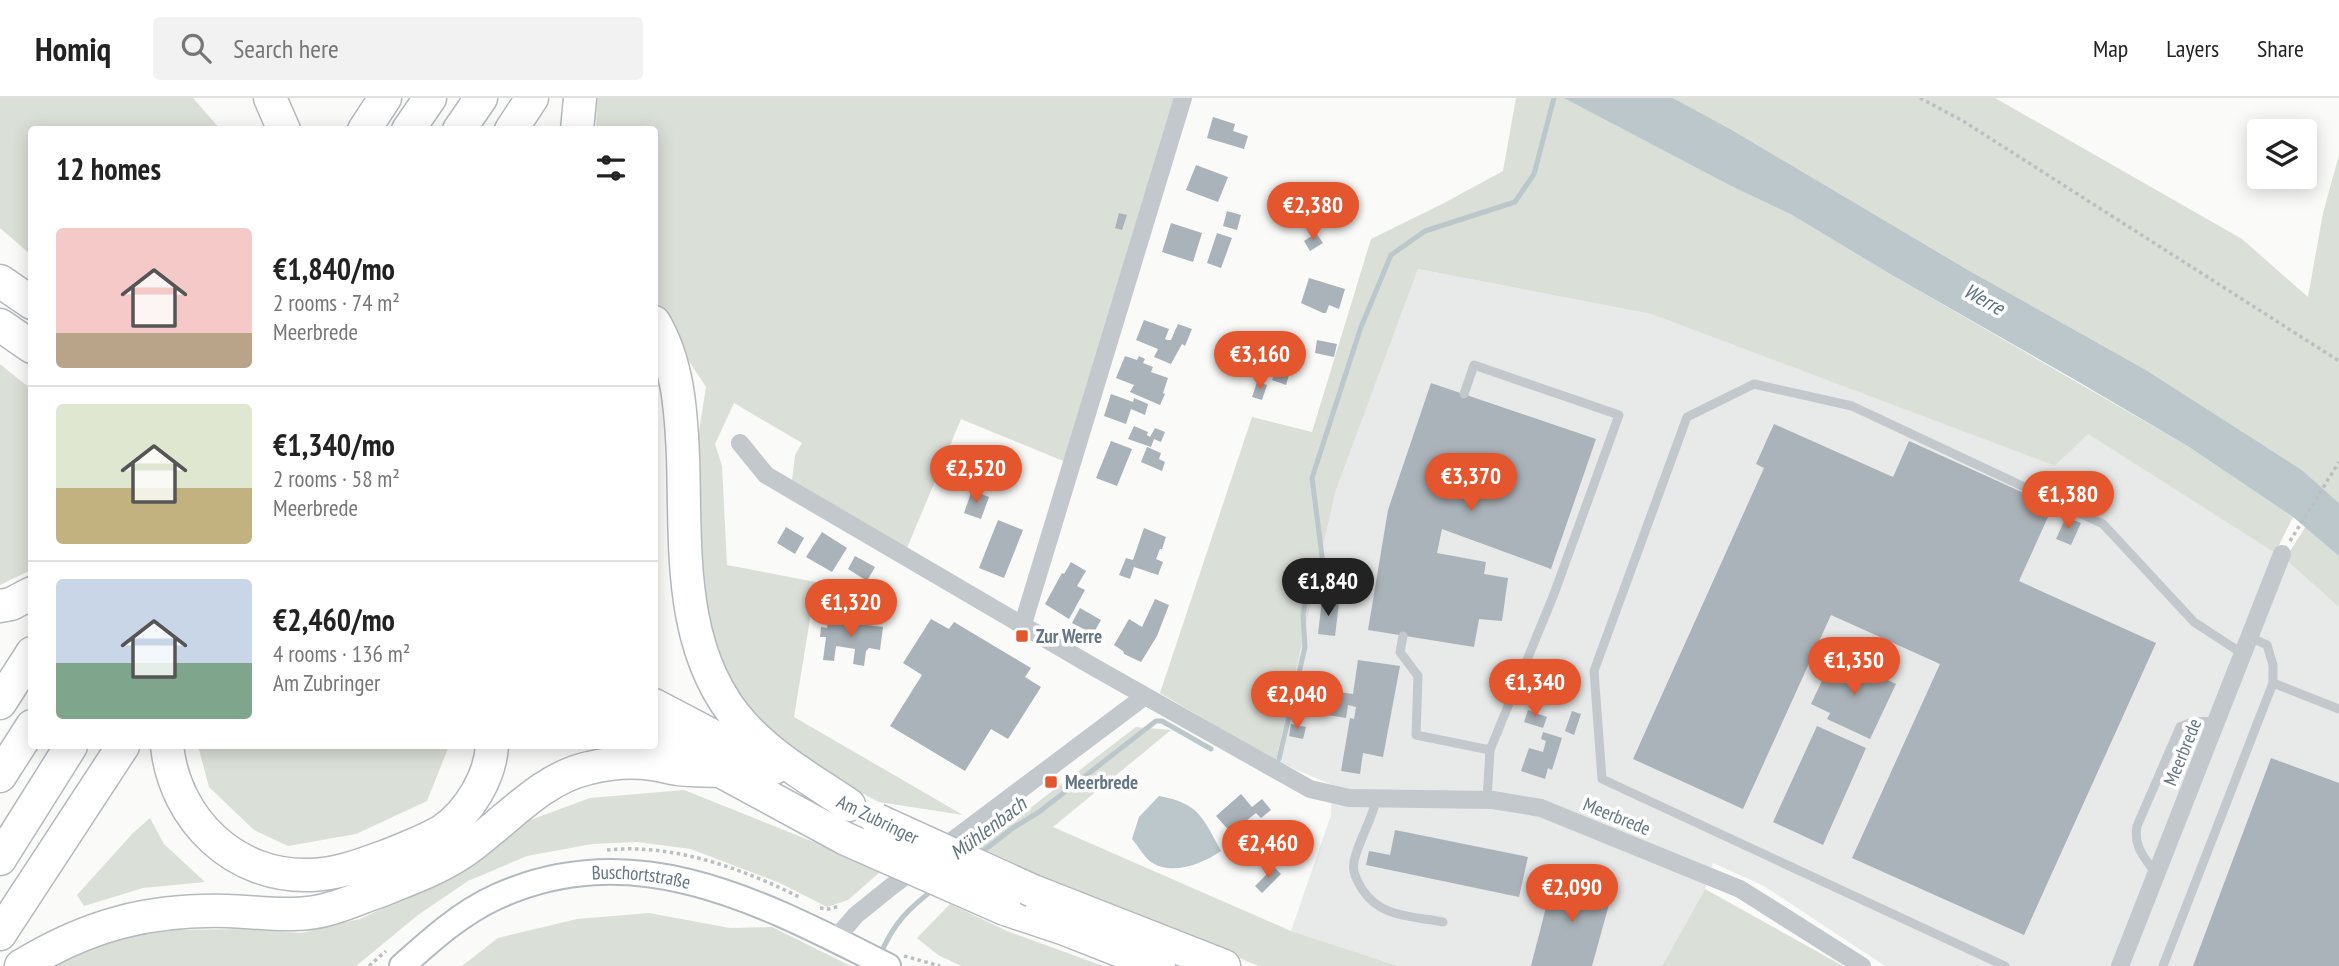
<!DOCTYPE html>
<meta charset="utf-8">
<style>
:root{--surface:#fff;--page:#f2f2f2;--text:#222;--muted:#767676;--line:#e0e0e0;--accent:#e4572e}
body{margin:0;font-family:"PT Sans Narrow",sans-serif;background:var(--page);color:var(--text);height:100vh;display:flex;flex-direction:column;font-size:26px;white-space:nowrap}
*{box-sizing:border-box;margin:0}
p{font-size:23px;color:var(--muted)}
.icon{flex:none;width:38px;height:38px;fill:none;stroke:currentColor;stroke-width:2;stroke-linecap:round;stroke-linejoin:round}
.map{position:relative;flex:1;overflow:hidden}
.sheet{position:absolute;left:28px;top:28px;width:630px;height:623px;display:flex;flex-direction:column;background:var(--surface);border-radius:7px;box-shadow:0 4px 18px #0003}
.sheet>*{flex:none}
.tools{position:absolute;left:2247px;top:21px;display:grid;gap:14px}
.tools a{display:grid;place-items:center;width:70px;height:70px;border-radius:7px;background:var(--surface);box-shadow:0 4px 18px #0003;font-size:35px}
.price{position:absolute;translate:-50% -60px;padding:0 16px;border-radius:24px;background:var(--accent);color:#fff;font-size:23px;line-height:46px;filter:drop-shadow(0 2px 4px #0008)}
.price::after{content:'';position:absolute;left:50%;top:42px;width:21px;height:16px;margin-left:-10px;background:inherit;clip-path:polygon(0 0,100% 0,50% 100%)}
.price.selected{background:#222;color:#fff}
ul{padding:0;list-style:none}
li{display:flex;align-items:center;gap:21px;height:175px;padding:0 28px}
li+li{border-top:2px solid var(--line)}
li span{display:grid;place-items:center;flex:none;width:196px;height:140px;border-radius:7px;color:#555}
li>.icon{margin-inline-start:auto}
span .icon{width:84px;height:84px;fill:#fffc;stroke-width:1}
li b{font-size:30px}
h2{display:flex;justify-content:space-between;align-items:center;height:84px;padding:0 28px;font-size:30px}
header{display:flex;align-items:center;gap:42px;box-sizing:border-box;height:98px;padding:0 35px;background:var(--surface);border-bottom:2px solid var(--line)}
header strong{font-size:33px}
nav{display:flex;gap:38px;margin-inline-start:auto;font-size:24px}
.search{width:490px;height:63px;background:var(--page);display:flex;align-items:center;gap:18px;box-sizing:border-box;padding:0 24px;border-radius:7px;color:var(--muted);font-size:26px}
.map>svg:first-child{display:block}
.built{fill:#e8e9e9}
.green{fill:#dadfd7}
.water{fill:#bbc7cb}
.lines{fill:none;stroke-linecap:round;stroke-linejoin:round}
.stream{stroke:#bbc7cb;stroke-width:5}
.building{fill:#aab3b9}
.secondary-casing{stroke:#b3babf;stroke-width:28}
.highway-casing{stroke:#b4b9bd;stroke-width:35}
.path{stroke:#bbbfc2;stroke-width:3.5;stroke-dasharray:3.5 3.5;stroke-linecap:butt}
.lane{stroke:#c3c8cc;stroke-width:9}
.street{stroke:#c3c8cc;stroke-width:18}
.secondary{stroke:#fff;stroke-width:24}
.highway{stroke:#fff;stroke-width:32}
.highway-bridge-casing{stroke:#b4b9bd;stroke-width:35;stroke-linecap:butt}
.highway-bridge{stroke:#fff;stroke-width:32}
.poi-dot{fill:#e4572e;stroke:#fff;stroke-width:2.5}
.labels{text-anchor:middle;dominant-baseline:central;stroke-width:7;stroke-linejoin:round;paint-order:stroke}
.poi-label{font-size:19px;font-weight:bold;fill:#657683;stroke:#fff;text-anchor:start}
.street-label{font-size:19px;fill:#657683;stroke:#fff}
.water-label{font-size:21px;font-style:italic;fill:#60757c;stroke:#fff}
</style>
<header>
<strong>Homiq</strong>
<div class="search"><svg class="icon" aria-label="search" viewBox="0 0 24 24"><circle cx="10" cy="10" r="6"/><path d="M15 15l6 6"/></svg>Search here</div>
<nav><a>Map</a><a>Layers</a><a>Share</a></nav>
</header>
<div class="map">
<svg width="2339" height="868" viewBox="0 0 2339 868">
<rect width="100%" height="100%" fill="#fafaf8"/>
<!-- built -->
<path class="built" d="M 1418,171 L 1651,216 L 2055,368 L 2088,336 L 2275,455 L 2111,868 L 1885,868 L 1764,788 L 1713,765 L 1705,791 L 1662,868 L 1398,868 L 1291,833 L 1331,717 L 1332,687 L 1276,663 L 1335,395 Z
M 2285,461 L 2339,509 L 2339,868 L 2125,868 Z"/>
<!-- green -->
<path class="green" d="M 0,0 L 193,0 L 220,31 L 32,32 L 31,157 L 0,130 Z
M 597,0 L 1179,0 L 1068,365 L 961,321 L 907,450 L 792,382 L 795,357 L 802,345 L 734,305 L 715,346 L 722,368 L 727,467 L 816,484 L 794,619 L 963,717 L 879,704 L 842,685 L 773,636 L 754,616 L 726,577 L 715,549 L 702,487 L 697,346 L 706,289 L 675,242 L 655,204 L 654,32 L 596,32 Z
M 1516,0 L 1565,0 L 1731,88 L 1792,117 L 1890,176 L 2189,349 L 2293,419 L 2275,455 L 2088,336 L 2055,368 L 1651,216 L 1418,171 L 1335,395 L 1276,663 L 1160,595 L 1252,319 L 1312,334 L 1371,141 L 1444,105 L 1503,73 Z
M 1673,0 L 1995,0 L 2242,141 L 2308,199 L 2323,115 L 2339,57 L 2339,405 L 2302,372 L 2146,272 L 1968,172 L 1732,32 Z
M 0,266 L 32,292 L 31,472 L 0,487 Z
M 2306,428 L 2339,458 L 2339,509 L 2285,461 Z
M 1136,629 L 1171,632 L 1053,729 L 1291,833 L 1398,868 L 1258,868 L 1157,824 L 1048,781 L 979,749 Z
M 198,648 L 449,648 L 427,703 L 356,736 L 288,748 L 254,732 L 209,689 Z
M 684,692 L 831,751 L 880,774 L 848,802 L 827,809 L 780,785 L 691,751 L 637,744 L 592,746 L 527,758 L 468,783 L 418,817 L 356,868 L 52,868 L 108,843 L 167,832 L 241,831 L 301,835 L 360,821 L 476,765 L 517,727 L 590,700 Z
M 150,720 L 164,746 L 205,784 L 143,790 L 84,808 L 77,797 L 133,735 Z
M 1705,791 L 1843,868 L 1662,868 Z
M 950,806 L 1007,833 L 1103,868 L 961,868 L 938,857 L 917,840 Z
M 649,815 L 730,830 L 772,829 L 851,868 L 462,868 L 498,840 L 577,821 Z"/>
<!-- water -->
<path class="water" d="M 1564,0 L 1673,0 L 1732,32 L 1968,172 L 2146,272 L 2302,372 L 2339,405 L 2339,458 L 2293,419 L 2189,349 L 2072,280 L 1890,176 L 1792,117 L 1731,88 Z
M 1159,698 C 1199,705 1203,720 1221,753 C 1203,766 1171,778 1151,764 C 1144,759 1138,748 1132,741 L 1139,719 Z"/>
<g class="lines">
<!-- stream -->
<path class="stream" d="M 1279,661 L 1305,549 L 1303,517 L 1306,498 L 1323,466 L 1312,380 L 1361,229 L 1391,157 L 1425,133 L 1515,104 L 1534,76 L 1554,0
M 978,757 L 1013,730 L 1039,714 L 1156,623 L 1162,623 L 1211,651
M 881,855 C 894,825 908,811 934,791"/>
</g>
<!-- building -->
<path class="building" d="M 1213,19 L 1235,26 L 1233,33 L 1248,38 L 1244,51 L 1207,40 Z
M 1196,67 L 1228,79 L 1218,104 L 1186,92 Z
M 1227,113 L 1241,117 L 1237,132 L 1223,128 Z
M 1119,115 L 1127,117 L 1122,132 L 1115,130 Z
M 1171,125 L 1202,135 L 1193,164 L 1162,154 Z
M 1217,135 L 1232,140 L 1221,170 L 1207,165 Z
M 1316,135 L 1323,145 L 1310,153 L 1304,143 Z
M 1309,180 L 1345,191 L 1339,211 L 1329,207 L 1326,215 L 1323,215 L 1301,205 Z
M 1144,222 L 1169,231 L 1165,241 L 1167,242 L 1171,242 L 1178,226 L 1192,231 L 1185,248 L 1182,246 L 1171,266 L 1154,259 L 1158,251 L 1136,242 Z
M 1317,242 L 1337,246 L 1334,259 L 1315,255 Z
M 1276,254 L 1294,261 L 1286,287 L 1272,282 L 1276,271 L 1270,269 Z
M 1125,258 L 1137,262 L 1139,258 L 1145,261 L 1143,265 L 1153,269 L 1151,274 L 1168,280 L 1163,295 L 1165,296 L 1160,307 L 1130,294 L 1134,287 L 1116,280 Z
M 1257,284 L 1267,287 L 1262,302 L 1252,299 Z
M 1431,285 L 1596,341 L 1551,471 L 1442,431 L 1437,455 L 1486,464 L 1484,476 L 1508,480 L 1502,523 L 1479,521 L 1474,549 L 1368,532 L 1388,412 Z
M 1111,296 L 1133,304 L 1134,300 L 1148,306 L 1145,317 L 1131,311 L 1126,326 L 1104,318 Z
M 1774,326 L 1893,379 L 1909,343 L 2053,408 L 2019,483 L 2156,545 L 2024,837 L 1852,760 L 1940,566 L 1831,517 L 1743,711 L 1633,661 L 1764,370 L 1756,366 Z
M 1134,328 L 1148,334 L 1147,337 L 1150,339 L 1155,330 L 1165,334 L 1161,344 L 1154,341 L 1151,349 L 1128,341 Z
M 1111,343 L 1132,351 L 1117,388 L 1096,380 Z
M 1147,349 L 1161,355 L 1159,361 L 1165,364 L 1162,373 L 1141,364 Z
M 972,392 L 989,399 L 981,421 L 964,415 Z
M 2066,419 L 2081,425 L 2071,447 L 2056,441 Z
M 998,422 L 1023,432 L 1004,480 L 979,470 Z
M 786,429 L 804,440 L 795,456 L 777,445 Z
M 1144,430 L 1166,439 L 1162,451 L 1160,451 L 1156,461 L 1163,464 L 1158,477 L 1134,469 L 1130,481 L 1119,477 L 1126,460 L 1133,462 Z
M 822,434 L 847,450 L 832,474 L 806,459 Z
M 855,458 L 875,469 L 867,483 L 848,471 Z
M 1071,464 L 1086,473 L 1077,488 L 1085,492 L 1069,521 L 1045,506 L 1062,475 L 1064,476 Z
M 1155,501 L 1169,507 L 1157,538 L 1141,564 L 1124,556 L 1123,553 L 1114,547 L 1129,521 L 1142,529 Z
M 1322,502 L 1339,505 L 1335,538 L 1318,536 Z
M 1080,510 L 1101,522 L 1093,536 L 1072,525 Z
M 931,521 L 949,531 L 954,524 L 1031,570 L 1025,579 L 1041,589 L 1008,641 L 991,631 L 965,673 L 890,628 L 922,577 L 903,565 Z
M 828,522 L 883,529 L 880,552 L 869,550 L 866,553 L 864,568 L 853,566 L 855,551 L 836,548 L 834,563 L 823,562 L 826,539 L 820,539 L 821,529 L 827,530 Z
M 1849,558 L 1868,567 L 1866,572 L 1896,586 L 1870,641 L 1827,621 L 1830,615 L 1811,606 L 1829,568 L 1842,574 Z
M 1358,562 L 1400,568 L 1383,659 L 1363,655 L 1360,676 L 1341,673 L 1350,620 L 1354,621 L 1356,609 L 1348,607 L 1346,620 L 1321,616 L 1325,592 L 1353,596 Z
M 1528,612 L 1547,619 L 1543,630 L 1524,624 Z
M 1572,613 L 1581,616 L 1574,637 L 1565,633 Z
M 1291,626 L 1306,629 L 1303,641 L 1289,638 Z
M 1817,628 L 1866,650 L 1823,747 L 1773,724 Z
M 1543,634 L 1562,640 L 1552,672 L 1548,670 L 1545,681 L 1521,673 L 1529,650 L 1543,654 L 1546,643 L 1541,641 Z
M 2271,660 L 2339,685 L 2339,868 L 2193,868 Z
M 1241,696 L 1252,709 L 1262,701 L 1271,712 L 1261,720 L 1256,715 L 1246,723 L 1248,725 L 1232,736 L 1216,718 Z
M 1395,732 L 1528,759 L 1519,799 L 1366,767 L 1369,753 L 1390,757 Z
M 1274,769 L 1281,776 L 1262,795 L 1255,788 Z
M 1554,778 L 1613,792 L 1592,868 L 1531,868 Z"/>
<g class="lines">
<!-- secondary casing -->
<g class="secondary-casing">
<g id="secondary">
<path id="s1" d="M 402,868 C 431,842 461,815 496,799 C 636,735 764,806 888,868"/>
</g>
</g>
<!-- highway casing -->
<g class="highway-casing">
<path id="highway" d="M 270,0 L 284,32
M 364,32 L 385,0
M 408,32 L 430,0
M 459,32 L 481,0
M 511,32 L 532,0
M 577,32 L 580,0
M 0,183 L 32,205
M 654,224 C 678,264 681,313 683,358 C 686,449 677,554 743,627 C 773,660 812,682 849,707
M 0,227 L 32,249
M 0,508 L 11,506 L 32,495
M 0,605 L 32,555
M 654,607 L 774,670
M 654,637 L 846,741
M 167,648 C 175,722 235,780 311,777 C 341,776 366,765 394,755 C 410,748 427,742 442,733 C 469,715 490,679 492,648
M 0,678 L 32,628
M 0,761 L 71,648
M 1033,793 L 1224,868
M 1005,811 L 1065,831 L 1159,868
M 0,836 L 123,648
M 21,868 C 88,827 149,811 227,813 C 262,814 298,821 332,810 C 347,806 362,799 377,794 C 407,782 436,772 463,754 C 504,726 539,681 589,670 C 609,665 633,663 652,666 C 661,667 670,670 678,671 C 692,673 707,672 721,673"/>
</g>
<!-- path -->
<path class="path" d="M 1920,0 L 1963,23 L 2339,263
M 2290,443 L 2339,364
M 607,752 C 673,745 744,771 801,800
M 820,810 L 829,811 L 840,808
M 904,858 L 940,868
M 369,868 L 386,853"/>
<!-- lane -->
<path class="lane" d="M 1403,538 L 1400,554 L 1418,578 L 1416,637 L 1490,652 L 1554,496 L 1619,317 L 1474,267 L 1464,296
M 2273,585 L 2339,611
M 1377,700 C 1372,720 1362,737 1356,756 C 1351,770 1354,778 1362,791 C 1380,820 1413,818 1443,824
M 1487,702 L 1490,652
M 2156,776 C 2145,760 2133,749 2137,728 L 2180,629 L 2192,624 L 2216,623
M 2005,868 L 1602,681 L 1594,573 L 1687,319 L 1754,286 L 1852,308 L 2103,426 L 2194,524 L 2243,556
M 2163,868 L 2273,585 L 2273,567 L 2267,547 L 2250,539"/>
<!-- street -->
<path class="street" d="M 740,345 L 766,377 L 1092,568 L 1310,691 L 1349,700 L 1493,702 L 1541,710 L 1740,791 L 1862,868
M 1023,526 L 1183,0
M 835,841 L 856,817 L 892,788 L 1145,598
M 2120,868 L 2282,456"/>
<!-- secondary -->
<use href="#secondary" class="secondary"/>
<!-- highway -->
<use href="#highway" class="highway"/>
<!-- highway-bridge casing -->
<g class="highway-bridge-casing">
<path id="highway-bridge" d="M 877,722 L 1033,793
M 846,741 L 1005,811"/>
</g>
<!-- highway-bridge -->
<use href="#highway-bridge" class="highway-bridge"/>
</g>
<!-- markers -->
<g class="poi-dot">
<rect x="1015" y="531" width="14" height="14" rx="3.5"/>
<rect x="1044" y="677" width="14" height="14" rx="3.5"/>
</g>
<g class="labels">
<!-- poi labels -->
<g class="poi-label">
<text x="1036" y="538">Zur Werre</text>
<text x="1065" y="684">Meerbrede</text>
</g>
<!-- street labels -->
<g class="street-label">
<text transform="translate(2182 654) rotate(-68)">Meerbrede</text>
<text transform="translate(1617 718) rotate(22)">Meerbrede</text>
<text transform="translate(878 721) rotate(26)">Am Zubringer</text>
<text stroke="none"><textPath href="#s1" startOffset="266">Buschortstraße</textPath></text>
</g>
<!-- water labels -->
<g class="water-label">
<text transform="translate(1984 201) rotate(29)">Werre</text>
<text transform="translate(988 730) rotate(-37)">Mühlenbach</text>
</g>
</g>
</svg>
<div class="tools">
<a><svg class="icon" aria-label="layers" viewBox="0 0 24 24"><path d="M12 4l9 5-9 5-9-5zM3 14l9 5 9-5"/></svg></a>
</div>
<b class="price" style="left:1313px;top:144px">€2,380</b>
<b class="price" style="left:1260px;top:293px">€3,160</b>
<b class="price" style="left:976px;top:407px">€2,520</b>
<b class="price" style="left:1471px;top:415px">€3,370</b>
<b class="price" style="left:2068px;top:433px">€1,380</b>
<b class="price selected" style="left:1328px;top:520px">€1,840</b>
<b class="price" style="left:851px;top:541px">€1,320</b>
<b class="price" style="left:1854px;top:599px">€1,350</b>
<b class="price" style="left:1535px;top:621px">€1,340</b>
<b class="price" style="left:1297px;top:633px">€2,040</b>
<b class="price" style="left:1268px;top:782px">€2,460</b>
<b class="price" style="left:1572px;top:826px">€2,090</b>
<section class="sheet">
<h2>12 homes<svg class="icon" aria-label="filters" viewBox="0 0 24 24"><path d="M4 7h16M4 17h16"/><circle cx="9" cy="7" r="2"/><circle cx="15" cy="17" r="2"/></svg></h2>
<ul>
<li><span style="background:linear-gradient(#f6c9c9 75%,#b9a48a 0)"><svg class="icon" aria-label="home" viewBox="0 0 24 24"><path d="M3 11l9-7 9 7M6 9v11h12V9"/></svg></span><div><b>€1,840/mo</b><p>2 rooms · 74 m²</p><p>Meerbrede</p></div></li>
<li><span style="background:linear-gradient(#dfe7d0 60%,#c2b280 0)"><svg class="icon" aria-label="home" viewBox="0 0 24 24"><path d="M3 11l9-7 9 7M6 9v11h12V9"/></svg></span><div><b>€1,340/mo</b><p>2 rooms · 58 m²</p><p>Meerbrede</p></div></li>
<li><span style="background:linear-gradient(#c9d6e8 60%,#7fa58c 0)"><svg class="icon" aria-label="home" viewBox="0 0 24 24"><path d="M3 11l9-7 9 7M6 9v11h12V9"/></svg></span><div><b>€2,460/mo</b><p>4 rooms · 136 m²</p><p>Am Zubringer</p></div></li>
</ul>
</section>
</div>
